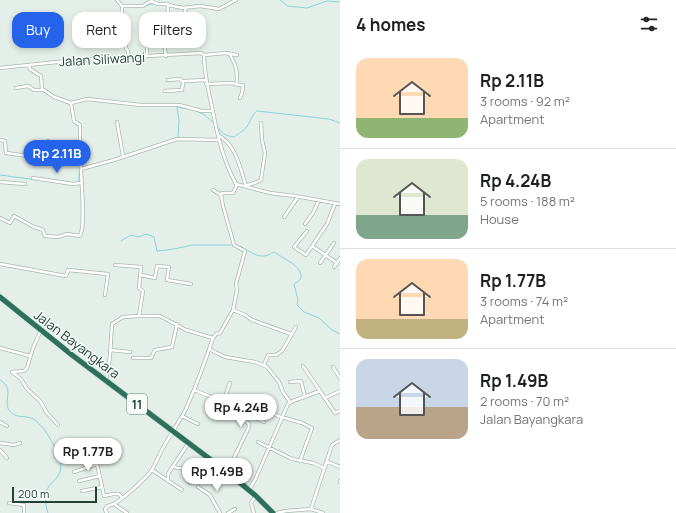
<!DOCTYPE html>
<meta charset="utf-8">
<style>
:root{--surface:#fff;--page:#f2f2f2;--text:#202124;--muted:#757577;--line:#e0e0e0;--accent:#2563eb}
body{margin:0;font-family:Manrope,sans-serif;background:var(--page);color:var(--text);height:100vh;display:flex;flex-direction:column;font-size:15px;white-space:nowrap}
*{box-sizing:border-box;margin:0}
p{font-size:13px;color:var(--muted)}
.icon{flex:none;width:22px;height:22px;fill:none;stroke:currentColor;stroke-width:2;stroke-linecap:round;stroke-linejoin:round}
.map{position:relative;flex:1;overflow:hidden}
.side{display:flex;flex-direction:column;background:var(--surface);width:336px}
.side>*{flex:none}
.hud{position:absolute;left:12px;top:12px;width:268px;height:36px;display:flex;gap:8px}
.scale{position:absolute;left:12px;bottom:10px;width:85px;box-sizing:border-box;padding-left:4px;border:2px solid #224336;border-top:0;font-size:11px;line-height:14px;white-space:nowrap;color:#224336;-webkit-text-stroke:3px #f6fbf8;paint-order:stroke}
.price{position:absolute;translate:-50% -34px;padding:0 9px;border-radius:14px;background:#fff;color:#222;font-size:13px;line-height:26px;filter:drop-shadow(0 1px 2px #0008)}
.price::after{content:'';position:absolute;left:50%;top:24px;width:12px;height:9px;margin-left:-6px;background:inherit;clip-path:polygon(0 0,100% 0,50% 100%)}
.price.on{background:var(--accent);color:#fff}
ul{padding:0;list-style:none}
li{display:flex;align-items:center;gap:12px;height:100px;padding:0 16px}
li+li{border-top:1px solid var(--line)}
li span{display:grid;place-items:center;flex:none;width:112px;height:80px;border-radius:12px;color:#555}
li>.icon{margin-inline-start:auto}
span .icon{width:48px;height:48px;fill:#fffc;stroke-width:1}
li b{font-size:17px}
h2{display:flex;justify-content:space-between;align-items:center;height:48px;padding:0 16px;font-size:17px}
.chip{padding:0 14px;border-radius:12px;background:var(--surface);box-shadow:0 2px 6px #0003;font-size:14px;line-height:36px}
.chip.on{background:var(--accent);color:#fff}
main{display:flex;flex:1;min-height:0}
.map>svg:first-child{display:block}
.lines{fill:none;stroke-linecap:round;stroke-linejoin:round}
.stream{stroke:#8ad4d7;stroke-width:1}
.street-casing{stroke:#a7b8b0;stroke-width:4}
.highway-casing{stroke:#c1cac7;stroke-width:6}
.street{stroke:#fff;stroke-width:2.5}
.highway{stroke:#2c715b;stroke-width:5}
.labels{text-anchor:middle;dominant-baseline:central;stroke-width:3;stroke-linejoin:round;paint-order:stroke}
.shield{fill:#f6fbf8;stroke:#627a70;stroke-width:1}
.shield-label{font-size:12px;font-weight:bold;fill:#224336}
.street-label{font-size:13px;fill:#224336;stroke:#f6fbf8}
</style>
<main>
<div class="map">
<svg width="340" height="513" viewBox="0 0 340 513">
<rect width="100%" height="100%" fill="#e5efe9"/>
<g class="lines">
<!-- stream -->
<path class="stream" d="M 280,0 L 288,6 L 307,8 L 327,1 L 340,2
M 145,6 L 151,4 L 158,5
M 188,6 L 197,5
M 196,111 L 203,114 L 213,122
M 217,125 C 220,133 226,136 234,137 C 239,133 244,131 248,125 C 251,120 252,115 257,111 L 329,119 L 340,123
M 176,138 L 178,137 L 179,120 L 177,107 L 189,109
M 0,175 L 37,180
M 79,183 L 79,174 L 81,169
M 121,241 L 131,235 L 138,237 L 146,234 L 154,237 L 157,251 C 162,251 187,247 191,245 L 234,245
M 239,246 C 247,249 255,257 264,256 C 268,256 271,253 274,252 C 282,258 303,266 301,278 C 300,281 296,282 294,284 L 298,300 L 297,305 L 304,312 L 319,318 L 332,330 L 340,334
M 0,380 C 15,388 3,401 9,410 C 15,419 23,415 31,418 C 36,419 43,428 46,432 C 52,441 64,462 60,472 C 58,478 53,481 49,486 C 44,493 45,505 48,513"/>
<!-- street casing -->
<g class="street-casing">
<path id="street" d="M 117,0 L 122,6 C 122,12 121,23 125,27 L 123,30 L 126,48 L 128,51 L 129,57
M 153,2 L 158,4 L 168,4 L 167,26 L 163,26 L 163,36 L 166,56
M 168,5 L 183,8 L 200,6 L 219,9 L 236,0
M 122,6 L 143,6 L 149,2 L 153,2 L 151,0
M 184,16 L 186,8
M 124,26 L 127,24 L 129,26 L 127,29 L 125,28
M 120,29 L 123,25
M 147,49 L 147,56
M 229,53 C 237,67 237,69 237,85 L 243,85 L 242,93 L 240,98
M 204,55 L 226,53 L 237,55
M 29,65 L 30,69 L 41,76 L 42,89
M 0,68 L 76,60 L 201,53 L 204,55 C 204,73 208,89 212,107 C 217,134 223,160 236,184 L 270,193 L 295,196 L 340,204
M 168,80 L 180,79 L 183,82
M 206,84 L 233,83 L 237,85
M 16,88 L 28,86 L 34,90 L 44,90 L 54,97 L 71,103 L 74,121 L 80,125 L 80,163
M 165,91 L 182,90 L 183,83 L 184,81 L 206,80
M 71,103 L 87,99 L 141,105 L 179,105 L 202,111 L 212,111
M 117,122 L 123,156
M 218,135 C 236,145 240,167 246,186
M 0,140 L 5,141 L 6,153 L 80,163 L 81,169 L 114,160 L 177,139 L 219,140
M 48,159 L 48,141
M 33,178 L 73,184 L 81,183
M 0,182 L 25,184
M 245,186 L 257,182 L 261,180 L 265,153 L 262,140 L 261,123
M 213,190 L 221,195
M 335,204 L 327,224 L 312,246 L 337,263 L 340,258
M 284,217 L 298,197
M 0,218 L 10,223 L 14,216 L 34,227 L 43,230 L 45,236 L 58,237 L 67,234 L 80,236 C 86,225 81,183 81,169
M 305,224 L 313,213 L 319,200
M 307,231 L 294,247 L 306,255 L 312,246
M 320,263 L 334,243
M 0,264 L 66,276 L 68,270 L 108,274 L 105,295
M 115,265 L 141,267 L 139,288 L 143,291 L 139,316
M 334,267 L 337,263
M 141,275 L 155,278 L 157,266 L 169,267 L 167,280 L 191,284
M 233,310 L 245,315 L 252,320 L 291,334
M 41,330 L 33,348 L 27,368 L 24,371 L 12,372 L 21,379 L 27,389 L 40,401 L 47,413 L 58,425
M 0,348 L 30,356
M 209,349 L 225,357 L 255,362 L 267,367 L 279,382 L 283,392 L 290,402
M 110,350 L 130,352
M 133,358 L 151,358 L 155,350 L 172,347 L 177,324
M 264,365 L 268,355 L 276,355 L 282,351 L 296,327
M 303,366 L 320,391
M 333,367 L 340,378
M 106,380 L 110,356 L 112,324 L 123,317 L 139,316 L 160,316 L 186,330 L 213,338
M 290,382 L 301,381 L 305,397
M 194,390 L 224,402 L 264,422
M 325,398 L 340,391
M 223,402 L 230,383
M 263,409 L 281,417 L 302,423 L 312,428 L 300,461
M 245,412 L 251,404 L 260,406
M 182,416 L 198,424
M 0,422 L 7,426
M 258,442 L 292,459 L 313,463 L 324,468
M 0,443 L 14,445 L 20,443
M 0,450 L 7,458
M 326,461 L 340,467
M 173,466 L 188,444
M 152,470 L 182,490
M 74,472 L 97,464 L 104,496 L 113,494 L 119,494 L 122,498
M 227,472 L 249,427 L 249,424 L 239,415
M 79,481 L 100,476
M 168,481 L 168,474 L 173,466 L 177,468 L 183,468 L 194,474 L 194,477 L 190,483
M 340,482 L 340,481
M 198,487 L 210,495 L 220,513
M 249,490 L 255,480 L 288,404 L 293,401 L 320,391 L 335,413 L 340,411
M 82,491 L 102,487
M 9,503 L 24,505 L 24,513
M 114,504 L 127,513
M 311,509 L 323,513
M 107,513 L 105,510 C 106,505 109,506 113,504 C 120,502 140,483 146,477 C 156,467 156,460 163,448 C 170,435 179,422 186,409 C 196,386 205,362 213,338 L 216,334 L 220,333 L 233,310 L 237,290 L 236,284 L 245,251 L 234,245 L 223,206 L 221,195 L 222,193 L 233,193 L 237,185
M 228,513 L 235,509
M 254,513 L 251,503 L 255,497
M 277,513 L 286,511 L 311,509 L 332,445 L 340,440"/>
</g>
<!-- highway casing -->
<g class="highway-casing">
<path id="highway" d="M 0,297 L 72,355 L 227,472 L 256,496 L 273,513"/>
</g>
<!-- street -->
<use href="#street" class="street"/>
<!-- highway -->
<use href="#highway" class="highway"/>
</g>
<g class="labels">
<!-- shield labels -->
<rect class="shield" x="127" y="394" width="20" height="20" rx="3"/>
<g class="shield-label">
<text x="137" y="404">11</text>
</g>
<!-- street labels -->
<g class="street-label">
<text transform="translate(102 59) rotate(-3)">Jalan Siliwangi</text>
<text transform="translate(77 344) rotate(37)">Jalan Bayangkara</text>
</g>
</g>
</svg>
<div class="scale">200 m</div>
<b class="price on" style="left:57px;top:174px">Rp 2.11B</b>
<b class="price" style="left:241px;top:428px">Rp 4.24B</b>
<b class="price" style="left:88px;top:472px">Rp 1.77B</b>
<b class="price" style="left:217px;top:492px">Rp 1.49B</b>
<div class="hud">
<a class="chip on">Buy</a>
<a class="chip">Rent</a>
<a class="chip">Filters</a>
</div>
</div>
<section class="side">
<h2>4 homes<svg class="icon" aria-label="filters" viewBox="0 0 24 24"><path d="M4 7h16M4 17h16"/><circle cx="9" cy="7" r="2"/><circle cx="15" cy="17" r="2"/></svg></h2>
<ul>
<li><span style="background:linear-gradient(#ffd9b3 75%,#8fb573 0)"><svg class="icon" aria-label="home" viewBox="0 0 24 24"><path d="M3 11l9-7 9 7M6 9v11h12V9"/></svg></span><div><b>Rp 2.11B</b><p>3 rooms · 92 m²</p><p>Apartment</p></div></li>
<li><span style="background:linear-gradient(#dfe7d0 70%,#7fa58c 0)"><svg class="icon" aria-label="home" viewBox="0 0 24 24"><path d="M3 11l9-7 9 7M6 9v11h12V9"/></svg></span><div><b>Rp 4.24B</b><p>5 rooms · 188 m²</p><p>House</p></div></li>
<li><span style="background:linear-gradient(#ffd9b3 75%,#c2b280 0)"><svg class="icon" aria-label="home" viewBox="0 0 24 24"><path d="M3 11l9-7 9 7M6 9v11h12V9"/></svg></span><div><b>Rp 1.77B</b><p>3 rooms · 74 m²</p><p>Apartment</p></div></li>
<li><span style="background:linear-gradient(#c9d6e8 60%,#b9a48a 0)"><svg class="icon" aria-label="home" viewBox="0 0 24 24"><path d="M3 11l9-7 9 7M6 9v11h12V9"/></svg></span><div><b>Rp 1.49B</b><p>2 rooms · 70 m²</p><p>Jalan Bayangkara</p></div></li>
</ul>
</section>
</main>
